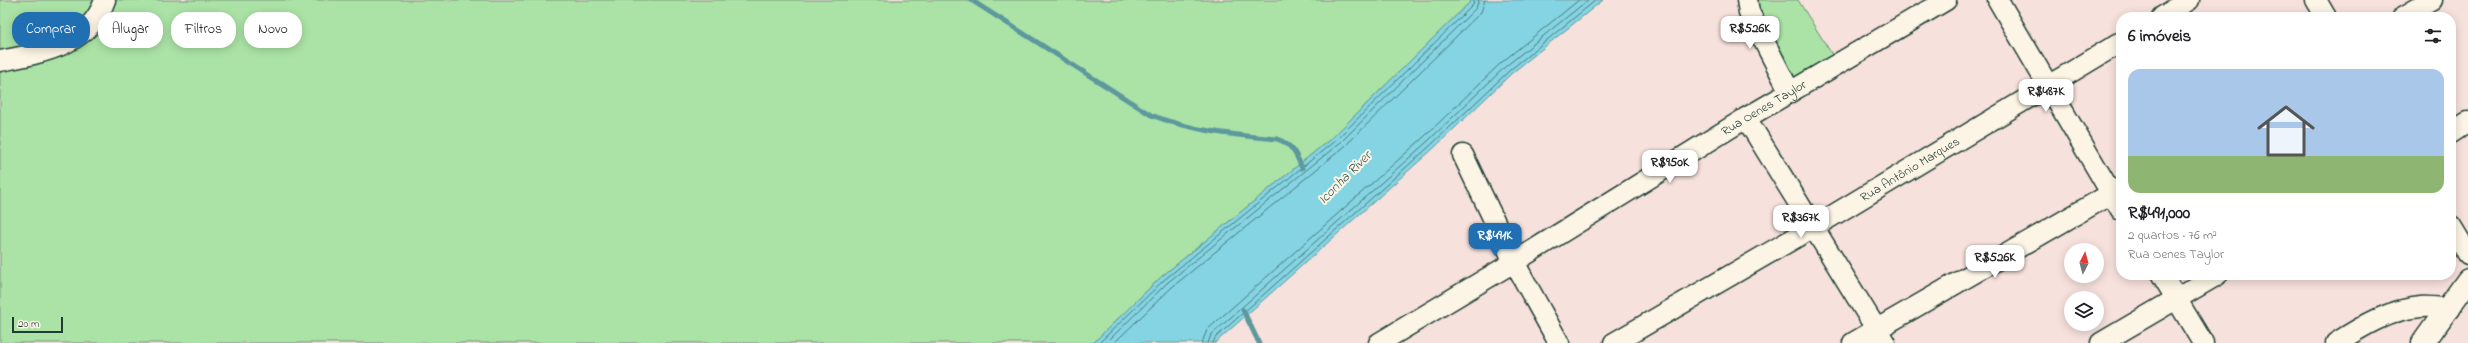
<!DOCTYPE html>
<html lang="pt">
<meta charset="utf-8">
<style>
:root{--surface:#fff;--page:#f6f6f6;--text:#202124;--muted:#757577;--accent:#1f6fb2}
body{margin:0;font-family:"Indie Flower",sans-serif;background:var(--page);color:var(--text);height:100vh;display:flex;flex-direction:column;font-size:15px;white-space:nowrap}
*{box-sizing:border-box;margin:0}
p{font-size:13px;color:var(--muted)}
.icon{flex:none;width:22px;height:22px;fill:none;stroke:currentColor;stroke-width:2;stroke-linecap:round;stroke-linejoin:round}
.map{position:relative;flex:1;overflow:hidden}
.panel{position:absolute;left:2116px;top:12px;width:340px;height:268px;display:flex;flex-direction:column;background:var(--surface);border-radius:16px;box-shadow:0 2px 10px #0003}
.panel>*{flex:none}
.guide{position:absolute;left:12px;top:12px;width:380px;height:36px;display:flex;gap:8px}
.needle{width:26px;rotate:6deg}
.fabs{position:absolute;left:2064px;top:243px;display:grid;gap:8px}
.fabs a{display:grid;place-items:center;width:40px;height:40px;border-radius:50%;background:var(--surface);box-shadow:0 2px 10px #0003;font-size:20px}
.scale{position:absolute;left:12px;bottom:10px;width:51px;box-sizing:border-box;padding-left:4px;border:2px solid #1f3d34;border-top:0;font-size:11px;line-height:14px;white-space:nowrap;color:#1f3d34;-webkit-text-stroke:3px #fcf5e5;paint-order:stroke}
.price{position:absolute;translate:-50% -34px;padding:0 9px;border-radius:8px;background:#fff;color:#222;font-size:13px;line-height:26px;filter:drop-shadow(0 1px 2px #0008)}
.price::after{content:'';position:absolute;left:50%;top:24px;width:12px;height:9px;margin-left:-6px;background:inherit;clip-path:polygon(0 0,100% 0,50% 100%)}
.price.selected{background:var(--accent);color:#fff}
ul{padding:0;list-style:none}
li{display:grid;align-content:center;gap:8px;height:212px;padding:0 12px}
li span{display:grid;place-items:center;height:124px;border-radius:12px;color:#555}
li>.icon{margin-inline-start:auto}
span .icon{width:72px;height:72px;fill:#fffc;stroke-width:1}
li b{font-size:17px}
h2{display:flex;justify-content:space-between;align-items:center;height:48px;padding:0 12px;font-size:17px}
.chip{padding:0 14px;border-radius:16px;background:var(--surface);box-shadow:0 2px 10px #0003;font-size:14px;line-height:36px}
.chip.selected{background:var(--accent);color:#fff}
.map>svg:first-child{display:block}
.green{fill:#abe3a6;stroke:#65906d}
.water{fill:#85d4e3;stroke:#5c989d}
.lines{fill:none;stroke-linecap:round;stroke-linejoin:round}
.shore{stroke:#48797a;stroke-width:1}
.stream{stroke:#5c989d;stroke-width:5}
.minor-casing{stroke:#1f3d34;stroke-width:23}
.major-casing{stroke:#1f3d34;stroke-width:25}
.minor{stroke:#fcf5e5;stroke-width:20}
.major{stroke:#fcf5e5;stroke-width:22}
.labels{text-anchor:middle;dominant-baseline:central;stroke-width:4;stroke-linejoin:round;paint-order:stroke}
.street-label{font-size:13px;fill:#1f3d34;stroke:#fcf5e5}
.water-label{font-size:14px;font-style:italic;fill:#335b57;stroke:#fcf5e5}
</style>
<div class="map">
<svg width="2468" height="343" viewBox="0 0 2468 343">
<rect width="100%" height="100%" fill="#f7e1dc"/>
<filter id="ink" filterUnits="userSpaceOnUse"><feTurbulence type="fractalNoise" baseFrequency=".025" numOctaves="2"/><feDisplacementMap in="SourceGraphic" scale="8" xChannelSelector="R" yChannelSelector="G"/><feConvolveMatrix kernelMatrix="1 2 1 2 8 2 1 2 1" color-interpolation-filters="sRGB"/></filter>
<g filter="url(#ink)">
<!-- green -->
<path class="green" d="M 0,0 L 1472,0 L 1334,136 L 1161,277 L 1093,343 L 0,343 Z
M 1753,0 L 1798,0 L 1838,64 L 1787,98 Z"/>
<!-- water -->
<path class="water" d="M 1472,0 L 1603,0 L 1512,73 L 1434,148 L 1215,343 L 1093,343 L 1161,277 L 1334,136 Z"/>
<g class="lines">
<!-- shore -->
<path class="shore" d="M 1099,343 L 1164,280 L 1337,139 L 1473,5 L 1474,0
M 1106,343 L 1167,283 L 1341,142 L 1476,8 L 1479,0
M 1114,343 L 1171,288 L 1344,147 L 1481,12 L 1485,0
M 1202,343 L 1207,330 L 1424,137 L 1502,62 L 1579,0
M 1208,343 L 1211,335 L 1428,141 L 1506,66 L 1588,0
M 1213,343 L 1215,338 L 1431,145 L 1510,70 L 1596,0"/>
<!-- stream -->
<path class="stream" d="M 971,0 L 1151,115 C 1193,131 1232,135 1277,139 C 1292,144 1296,154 1302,168
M 1243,310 L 1259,343"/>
<!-- minor casing -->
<g class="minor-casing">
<g id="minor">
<path d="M 1747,0 L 1749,12 L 1790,92"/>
<path d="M 1998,0 L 2121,210"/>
<path d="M 2316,0 L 2326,17"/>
<path d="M 2162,17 L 2189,0"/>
<path d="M 2403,17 L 2432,0"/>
<path d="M 0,61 C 41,53 89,46 105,0"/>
<path d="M 1746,118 L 1885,343"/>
<path d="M 2451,133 L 2468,122"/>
<path d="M 1463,155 L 1514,262 L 1559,343"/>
<path d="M 2451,226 L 2468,254"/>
<path d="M 2162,275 L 2203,343"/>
<path id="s1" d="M 1379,343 L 1514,262 L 1746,118 L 1946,0"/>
<path id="s2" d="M 1614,343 L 1812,228 L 2121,42"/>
<path d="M 1853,343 L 2121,188"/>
<path d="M 2101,343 L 2217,275"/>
<path d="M 2336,343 C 2361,327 2390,309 2421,307 C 2430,306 2440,308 2449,309"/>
</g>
</g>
<!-- major casing -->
<g class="major-casing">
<path id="major" d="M 2423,343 L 2468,280"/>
</g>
<!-- minor -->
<use href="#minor" class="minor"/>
<!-- major -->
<use href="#major" class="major"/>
</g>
</g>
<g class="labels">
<!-- street labels -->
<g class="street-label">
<text stroke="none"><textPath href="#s1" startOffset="451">Rua Oenes Taylor</textPath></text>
<text stroke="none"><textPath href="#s2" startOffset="343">Rua Antônio Marques</textPath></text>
</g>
<!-- water labels -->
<g class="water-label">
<text transform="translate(1345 178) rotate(-45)">Iconha River</text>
</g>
</g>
</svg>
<div class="fabs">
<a><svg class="needle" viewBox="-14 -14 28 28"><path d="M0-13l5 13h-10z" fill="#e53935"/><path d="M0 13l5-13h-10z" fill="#757577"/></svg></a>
<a><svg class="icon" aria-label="layers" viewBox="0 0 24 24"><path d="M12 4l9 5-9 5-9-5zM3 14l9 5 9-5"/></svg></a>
</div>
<div class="scale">20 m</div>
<b class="price" style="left:1750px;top:50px">R$526K</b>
<b class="price" style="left:2046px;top:113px">R$487K</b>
<b class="price" style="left:1670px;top:184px">R$950K</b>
<b class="price" style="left:1801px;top:239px">R$367K</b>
<b class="price selected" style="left:1495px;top:257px">R$491K</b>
<b class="price" style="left:1995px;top:279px">R$526K</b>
<div class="guide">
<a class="chip selected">Comprar</a>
<a class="chip">Alugar</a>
<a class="chip">Filtros</a>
<a class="chip">Novo</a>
</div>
<section class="panel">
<h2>6 imóveis<svg class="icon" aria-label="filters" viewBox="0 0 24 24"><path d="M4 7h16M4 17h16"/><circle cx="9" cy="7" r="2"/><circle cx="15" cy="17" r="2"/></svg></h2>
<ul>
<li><span style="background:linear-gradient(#a9c7e8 70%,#8fb573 0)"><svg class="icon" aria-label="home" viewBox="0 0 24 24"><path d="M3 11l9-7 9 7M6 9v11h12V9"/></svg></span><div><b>R$491,000</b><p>2 quartos · 76 m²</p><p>Rua Oenes Taylor</p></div></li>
</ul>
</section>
</div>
